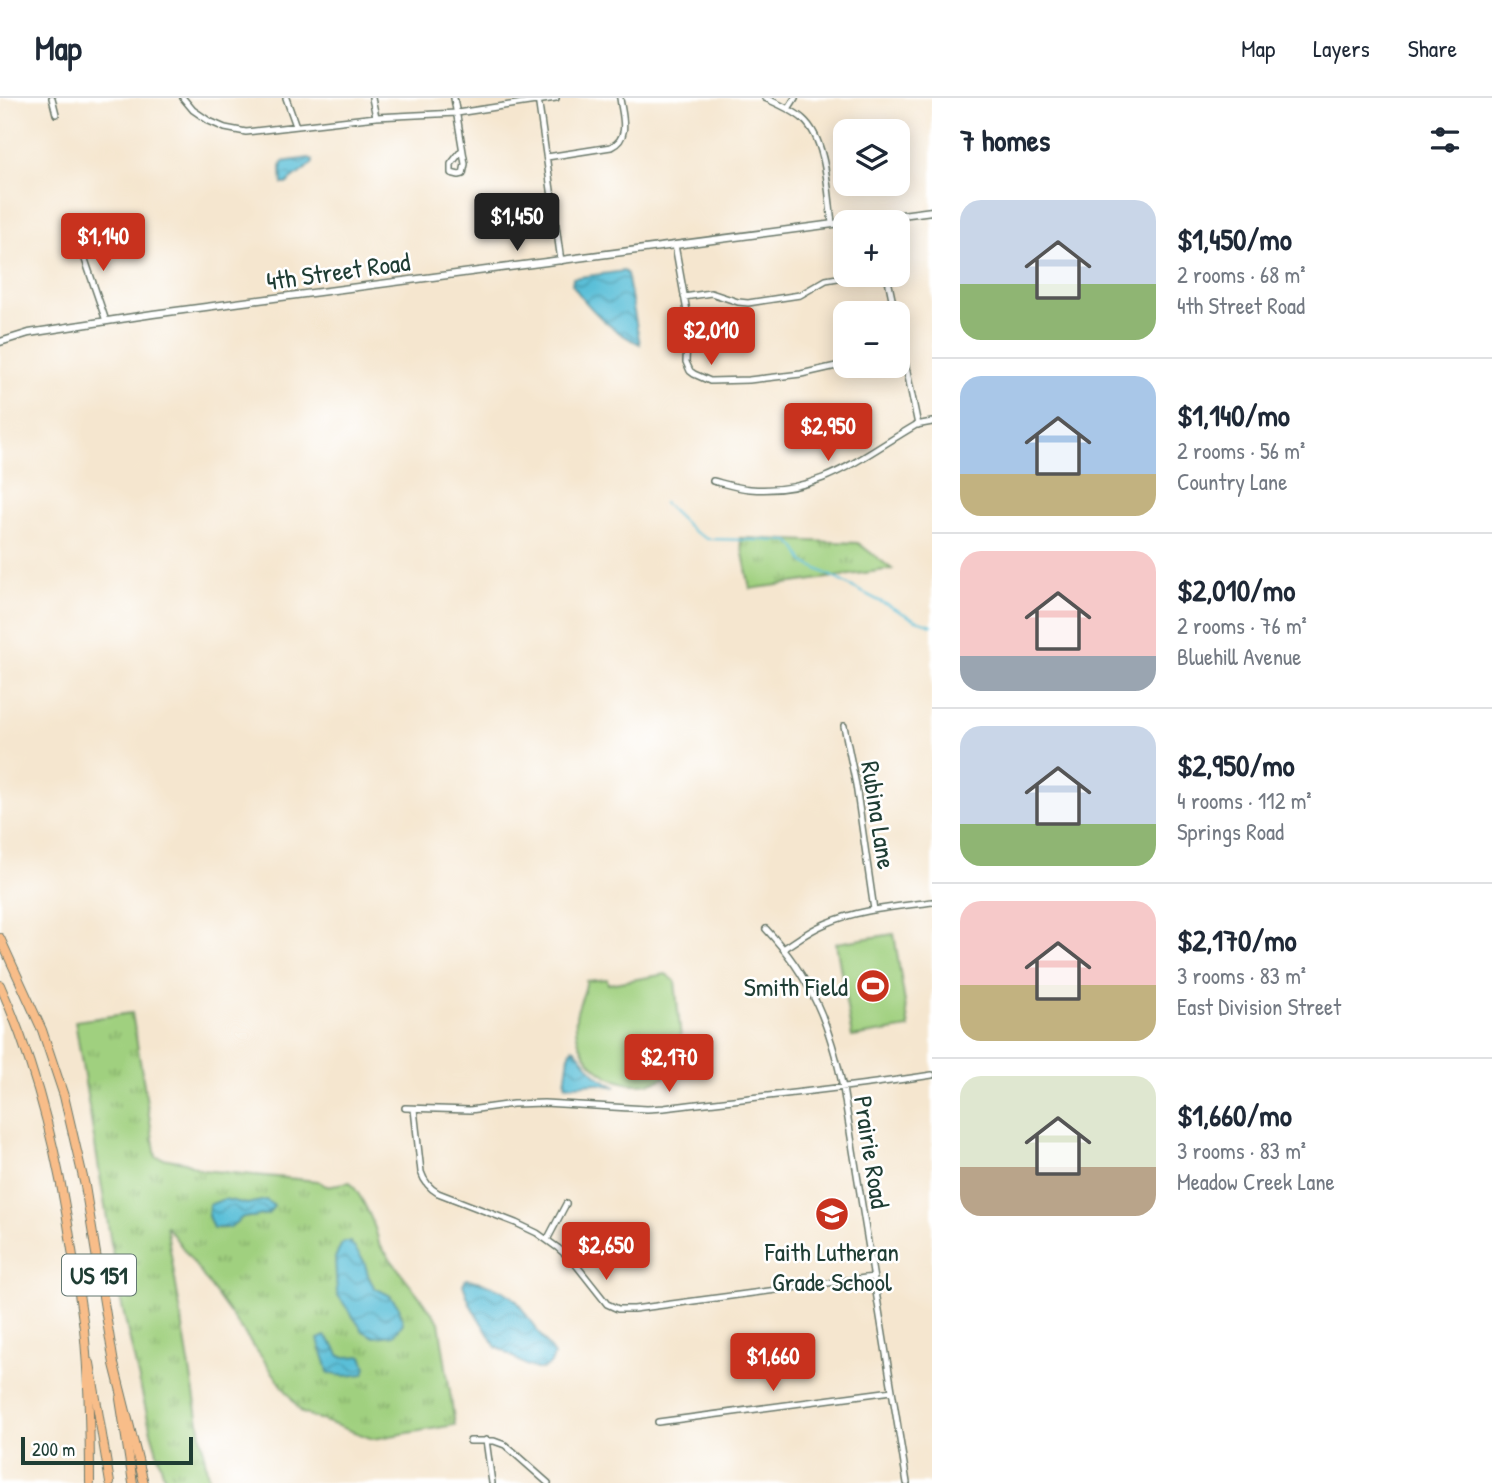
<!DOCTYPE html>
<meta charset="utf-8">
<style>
:root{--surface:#fff;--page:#f6f6f7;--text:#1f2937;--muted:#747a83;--line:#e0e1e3;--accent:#c8321e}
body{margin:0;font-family:"Patrick Hand",sans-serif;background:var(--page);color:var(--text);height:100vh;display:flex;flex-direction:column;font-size:26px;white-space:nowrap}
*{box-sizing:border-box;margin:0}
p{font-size:23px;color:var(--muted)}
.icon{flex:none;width:38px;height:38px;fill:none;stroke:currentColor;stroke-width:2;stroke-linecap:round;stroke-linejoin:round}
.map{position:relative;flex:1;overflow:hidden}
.drawer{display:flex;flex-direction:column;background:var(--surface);width:560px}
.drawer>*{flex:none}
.fabs{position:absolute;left:833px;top:21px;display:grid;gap:14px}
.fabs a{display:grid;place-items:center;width:77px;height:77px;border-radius:14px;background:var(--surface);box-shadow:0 4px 18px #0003;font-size:35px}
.scale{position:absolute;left:21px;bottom:18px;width:172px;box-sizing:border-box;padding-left:7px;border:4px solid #1f3d34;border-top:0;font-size:19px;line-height:24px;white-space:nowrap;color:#1f3d34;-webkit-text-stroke:5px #fff;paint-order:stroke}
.price{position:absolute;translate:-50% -60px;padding:0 16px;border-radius:7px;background:var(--accent);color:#fff;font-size:23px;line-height:46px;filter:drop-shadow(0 2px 4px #0008)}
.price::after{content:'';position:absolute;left:50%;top:42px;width:21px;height:16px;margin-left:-10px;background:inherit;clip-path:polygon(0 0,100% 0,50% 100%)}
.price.current{background:#222;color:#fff}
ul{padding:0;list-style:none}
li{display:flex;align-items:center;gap:21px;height:175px;padding:0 28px}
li+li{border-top:2px solid var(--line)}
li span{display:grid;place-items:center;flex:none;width:196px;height:140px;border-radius:21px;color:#555}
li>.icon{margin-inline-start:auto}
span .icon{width:84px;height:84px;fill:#fffc;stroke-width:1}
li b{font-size:30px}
h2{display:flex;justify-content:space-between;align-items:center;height:84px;padding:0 28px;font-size:30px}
header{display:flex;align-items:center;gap:42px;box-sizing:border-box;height:98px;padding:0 35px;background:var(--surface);border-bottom:2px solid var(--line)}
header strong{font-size:33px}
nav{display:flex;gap:38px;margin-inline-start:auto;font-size:24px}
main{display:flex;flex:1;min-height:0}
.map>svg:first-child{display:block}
.grass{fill:#a0d07f;stroke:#60865a;stroke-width:2}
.park{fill:url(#park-tufts);stroke:#60865a;stroke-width:2}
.water{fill:url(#water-waves);stroke:#3c7e86;stroke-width:2}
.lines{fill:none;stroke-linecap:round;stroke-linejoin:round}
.stream{stroke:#5abfd8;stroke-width:2}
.minor-casing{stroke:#6a786a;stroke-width:8}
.tertiary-casing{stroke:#6a786a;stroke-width:9}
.primary-casing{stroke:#6a786a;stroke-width:10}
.trunk-casing{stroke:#6a786a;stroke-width:10}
.minor{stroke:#fff;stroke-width:5}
.tertiary{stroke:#fff;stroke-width:6}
.primary{stroke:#f8bd89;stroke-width:8}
.trunk{stroke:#f8bd89;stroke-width:8}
.labels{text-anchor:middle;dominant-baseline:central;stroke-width:5;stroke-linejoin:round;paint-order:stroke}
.shield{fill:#fff;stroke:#627771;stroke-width:2}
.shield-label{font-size:24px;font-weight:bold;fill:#1f3d34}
.street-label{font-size:26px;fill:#1f3d34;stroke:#fff}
.poi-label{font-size:26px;fill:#1f3d34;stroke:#fff;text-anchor:end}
</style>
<header>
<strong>Map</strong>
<nav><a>Map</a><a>Layers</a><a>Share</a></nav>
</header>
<main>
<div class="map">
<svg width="932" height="1385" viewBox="0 0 932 1385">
<defs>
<pattern id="park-tufts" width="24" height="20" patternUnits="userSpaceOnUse" patternTransform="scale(1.75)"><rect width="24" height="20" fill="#a0d07f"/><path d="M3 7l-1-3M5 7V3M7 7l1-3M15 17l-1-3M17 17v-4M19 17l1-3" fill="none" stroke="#82aa69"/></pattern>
<pattern id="water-waves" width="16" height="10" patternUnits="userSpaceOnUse" patternTransform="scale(1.75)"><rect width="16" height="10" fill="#5abfd8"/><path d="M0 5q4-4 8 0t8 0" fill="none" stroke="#4a9cb0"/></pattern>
</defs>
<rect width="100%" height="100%" fill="#fff"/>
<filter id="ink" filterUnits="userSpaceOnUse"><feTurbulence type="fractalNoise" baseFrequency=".0143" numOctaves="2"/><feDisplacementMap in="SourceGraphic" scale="14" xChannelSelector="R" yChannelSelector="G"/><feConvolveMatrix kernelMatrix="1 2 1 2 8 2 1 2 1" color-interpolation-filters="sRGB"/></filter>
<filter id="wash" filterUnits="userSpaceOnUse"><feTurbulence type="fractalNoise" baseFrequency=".00686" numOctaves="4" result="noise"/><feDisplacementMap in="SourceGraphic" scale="28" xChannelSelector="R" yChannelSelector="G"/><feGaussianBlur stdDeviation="1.57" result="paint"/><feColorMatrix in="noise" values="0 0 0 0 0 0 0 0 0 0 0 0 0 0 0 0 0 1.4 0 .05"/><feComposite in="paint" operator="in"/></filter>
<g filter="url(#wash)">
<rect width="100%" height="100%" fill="#f5e6cf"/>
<!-- grass -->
<path class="grass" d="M 894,836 L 909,930 L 852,939 L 836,845 Z
M 666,876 L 675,883 L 681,941 L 686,941 L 689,962 C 681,963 679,970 672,974 C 667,979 660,982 653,984 C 612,995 572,960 576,919 C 577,907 587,892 586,883 L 607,881 L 608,886 Z"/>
<!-- park -->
<path class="park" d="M 740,440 L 858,445 L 892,471 L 750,491 Z
M 132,915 L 156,1059 L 185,1064 L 202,1072 L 318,1083 L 326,1088 L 350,1084 C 362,1099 376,1126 379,1146 L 439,1224 L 455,1327 L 373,1341 L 302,1315 L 166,1127 L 209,1385 L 166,1385 L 151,1334 L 119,1195 L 75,923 Z"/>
<!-- water -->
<path class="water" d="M 309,60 L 313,62 L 313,65 L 286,86 L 282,86 L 281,71 L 282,64 Z
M 624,173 L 627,176 L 640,246 C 612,234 588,210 572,186 L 573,180 Z
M 572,950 L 575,951 L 596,977 L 616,989 L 594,985 L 567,988 L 565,985 L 569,958 Z
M 224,1101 L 247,1106 L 266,1102 L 274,1108 L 268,1116 L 253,1119 L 243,1119 L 229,1130 L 213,1130 L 208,1118 L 209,1107 Z
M 344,1144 L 350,1144 L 364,1163 L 369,1180 L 375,1190 L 389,1197 L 399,1209 L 403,1225 L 394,1237 L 374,1239 L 363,1233 L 337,1196 L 335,1160 L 341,1147 Z
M 466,1181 C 484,1184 503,1191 516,1202 L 554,1257 C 545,1291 511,1254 496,1249 L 470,1206 L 463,1186 Z
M 325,1238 L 335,1249 L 340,1258 L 347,1259 L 362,1258 L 366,1269 L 364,1276 C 352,1277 339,1280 328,1274 C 326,1262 321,1253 318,1241 Z"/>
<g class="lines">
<!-- stream -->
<path class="stream" d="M 664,405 L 693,433 L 707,441 L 789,443 L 796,450 L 804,464 L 916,522 L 932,527"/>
</g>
</g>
<g filter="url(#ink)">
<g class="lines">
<!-- minor casing -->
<g class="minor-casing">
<path id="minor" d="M 52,0 L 56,16
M 183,0 L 193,12 L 209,23 L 225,30 L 246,34 L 376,19 L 457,15 L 556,0
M 286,0 L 296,28
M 372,0 L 376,19
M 454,0 L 465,66 L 463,76 L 459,77 L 451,75 L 451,66 L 462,52
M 538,0 L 561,163
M 765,0 C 778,6 793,12 803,21 C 827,42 828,95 832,125
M 788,11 L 795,0
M 547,59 L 611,49 C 631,40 622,17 620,0
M 76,135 L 106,223
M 675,147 L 688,219 L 686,264 L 690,273 L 694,276 L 710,283 L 749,282 L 801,276 L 845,266
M 887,177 L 895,215
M 684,199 L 711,195 L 738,204 L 748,205 L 800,197 L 826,182 L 855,177
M 898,230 L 918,327
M 713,383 C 725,386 738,390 750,391 C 819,397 861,359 916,327 L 932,324
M 844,628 L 856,687 L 874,812
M 766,831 C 811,879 830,927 843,990 L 907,1385
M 783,851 C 797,842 810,832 825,826 C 859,811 896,809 932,804
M 405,1010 L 470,1012 L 513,1006 L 544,1005 L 647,1011 L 664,1010 C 753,999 843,991 932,977
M 414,1011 L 421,1074 C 424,1083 429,1090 438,1095 L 516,1125 L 537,1135 L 558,1150 L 573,1163 L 607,1206 L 618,1211 L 634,1211 L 873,1179
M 547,1142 L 566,1106
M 658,1324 L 892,1293
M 486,1342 L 492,1385
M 470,1343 L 494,1343 L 505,1347 L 548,1385"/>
</g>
<!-- tertiary casing -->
<g class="tertiary-casing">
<path id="tertiary" d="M 0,244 L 29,235 L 153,216 L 932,113"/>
</g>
<!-- primary casing -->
<g class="primary-casing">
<path id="primary" d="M 90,1265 L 110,1385
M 120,1301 L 133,1385"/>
</g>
<!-- trunk casing -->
<g class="trunk-casing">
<path id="trunk" d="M 0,840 L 42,932 L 64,998 L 85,1088 L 114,1266 L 144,1385
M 0,887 C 38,972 59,1061 72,1152 C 76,1179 81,1205 84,1231 C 89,1282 90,1334 90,1385"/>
</g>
<!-- minor -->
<use href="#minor" class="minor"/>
<!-- tertiary -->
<use href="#tertiary" class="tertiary"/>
<!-- primary -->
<use href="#primary" class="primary"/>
<!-- trunk -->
<use href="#trunk" class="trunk"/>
</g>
</g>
<!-- icons -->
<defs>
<g id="stadium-disc" transform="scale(1.75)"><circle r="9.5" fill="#c8321e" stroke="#fff"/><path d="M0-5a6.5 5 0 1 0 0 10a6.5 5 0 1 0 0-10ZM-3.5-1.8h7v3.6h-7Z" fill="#fff"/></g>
<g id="school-disc" transform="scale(1.75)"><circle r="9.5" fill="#c8321e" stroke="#fff"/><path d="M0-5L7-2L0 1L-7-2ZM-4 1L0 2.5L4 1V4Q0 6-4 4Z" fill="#fff"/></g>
</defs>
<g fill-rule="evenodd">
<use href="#stadium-disc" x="873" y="888"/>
<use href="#school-disc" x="832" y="1116"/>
</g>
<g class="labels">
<!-- shield labels -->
<rect class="shield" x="62" y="1156.5" width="74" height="41" rx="5"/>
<g class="shield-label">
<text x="99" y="1177">US 151</text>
</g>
<!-- street labels -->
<g class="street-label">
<text transform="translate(338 173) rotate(-8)">4th Street Road</text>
<text transform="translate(879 717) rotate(81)">Rubina Lane</text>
<text transform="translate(872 1054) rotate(81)">Prairie Road</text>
</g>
<!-- poi labels -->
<g class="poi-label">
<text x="848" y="888">Smith Field</text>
<text x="832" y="1153" text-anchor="middle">Faith Lutheran<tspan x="832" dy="30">Grade School</tspan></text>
</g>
</g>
</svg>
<div class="fabs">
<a><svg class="icon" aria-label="layers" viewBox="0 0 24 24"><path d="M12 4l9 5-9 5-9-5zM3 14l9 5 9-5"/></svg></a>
<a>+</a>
<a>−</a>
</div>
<div class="scale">200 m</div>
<b class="price current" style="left:517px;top:155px">$1,450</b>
<b class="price" style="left:103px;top:175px">$1,140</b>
<b class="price" style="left:711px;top:269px">$2,010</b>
<b class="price" style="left:828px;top:365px">$2,950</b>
<b class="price" style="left:669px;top:996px">$2,170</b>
<b class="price" style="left:606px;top:1184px">$2,650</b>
<b class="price" style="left:773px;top:1295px">$1,660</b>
</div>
<section class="drawer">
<h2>7 homes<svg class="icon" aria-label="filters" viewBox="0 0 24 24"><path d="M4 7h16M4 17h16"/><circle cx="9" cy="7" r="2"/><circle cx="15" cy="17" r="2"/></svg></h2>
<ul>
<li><span style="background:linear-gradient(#c9d6e8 60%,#8fb573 0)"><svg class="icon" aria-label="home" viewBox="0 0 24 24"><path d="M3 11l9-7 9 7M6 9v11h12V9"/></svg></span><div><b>$1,450/mo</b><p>2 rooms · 68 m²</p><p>4th Street Road</p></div></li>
<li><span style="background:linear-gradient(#a9c7e8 70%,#c2b280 0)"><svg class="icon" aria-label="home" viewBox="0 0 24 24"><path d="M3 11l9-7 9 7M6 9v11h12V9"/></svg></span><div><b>$1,140/mo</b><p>2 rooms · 56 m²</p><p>Country Lane</p></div></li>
<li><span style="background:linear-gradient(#f6c9c9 75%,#9aa5b1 0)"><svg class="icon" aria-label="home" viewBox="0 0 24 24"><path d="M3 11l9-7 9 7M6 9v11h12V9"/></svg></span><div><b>$2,010/mo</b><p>2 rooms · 76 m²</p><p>Bluehill Avenue</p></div></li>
<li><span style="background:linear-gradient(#c9d6e8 70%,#8fb573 0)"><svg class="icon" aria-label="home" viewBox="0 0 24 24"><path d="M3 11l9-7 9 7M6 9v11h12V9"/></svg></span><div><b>$2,950/mo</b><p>4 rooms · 112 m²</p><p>Springs Road</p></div></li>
<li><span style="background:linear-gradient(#f6c9c9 60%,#c2b280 0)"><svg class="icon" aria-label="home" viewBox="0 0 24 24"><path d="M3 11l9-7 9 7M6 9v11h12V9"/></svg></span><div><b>$2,170/mo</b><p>3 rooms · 83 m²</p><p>East Division Street</p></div></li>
<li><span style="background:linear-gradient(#dfe7d0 65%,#b9a48a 0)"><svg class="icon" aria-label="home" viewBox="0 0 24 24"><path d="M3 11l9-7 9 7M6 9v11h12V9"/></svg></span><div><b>$1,660/mo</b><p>3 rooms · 83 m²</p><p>Meadow Creek Lane</p></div></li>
</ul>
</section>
</main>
